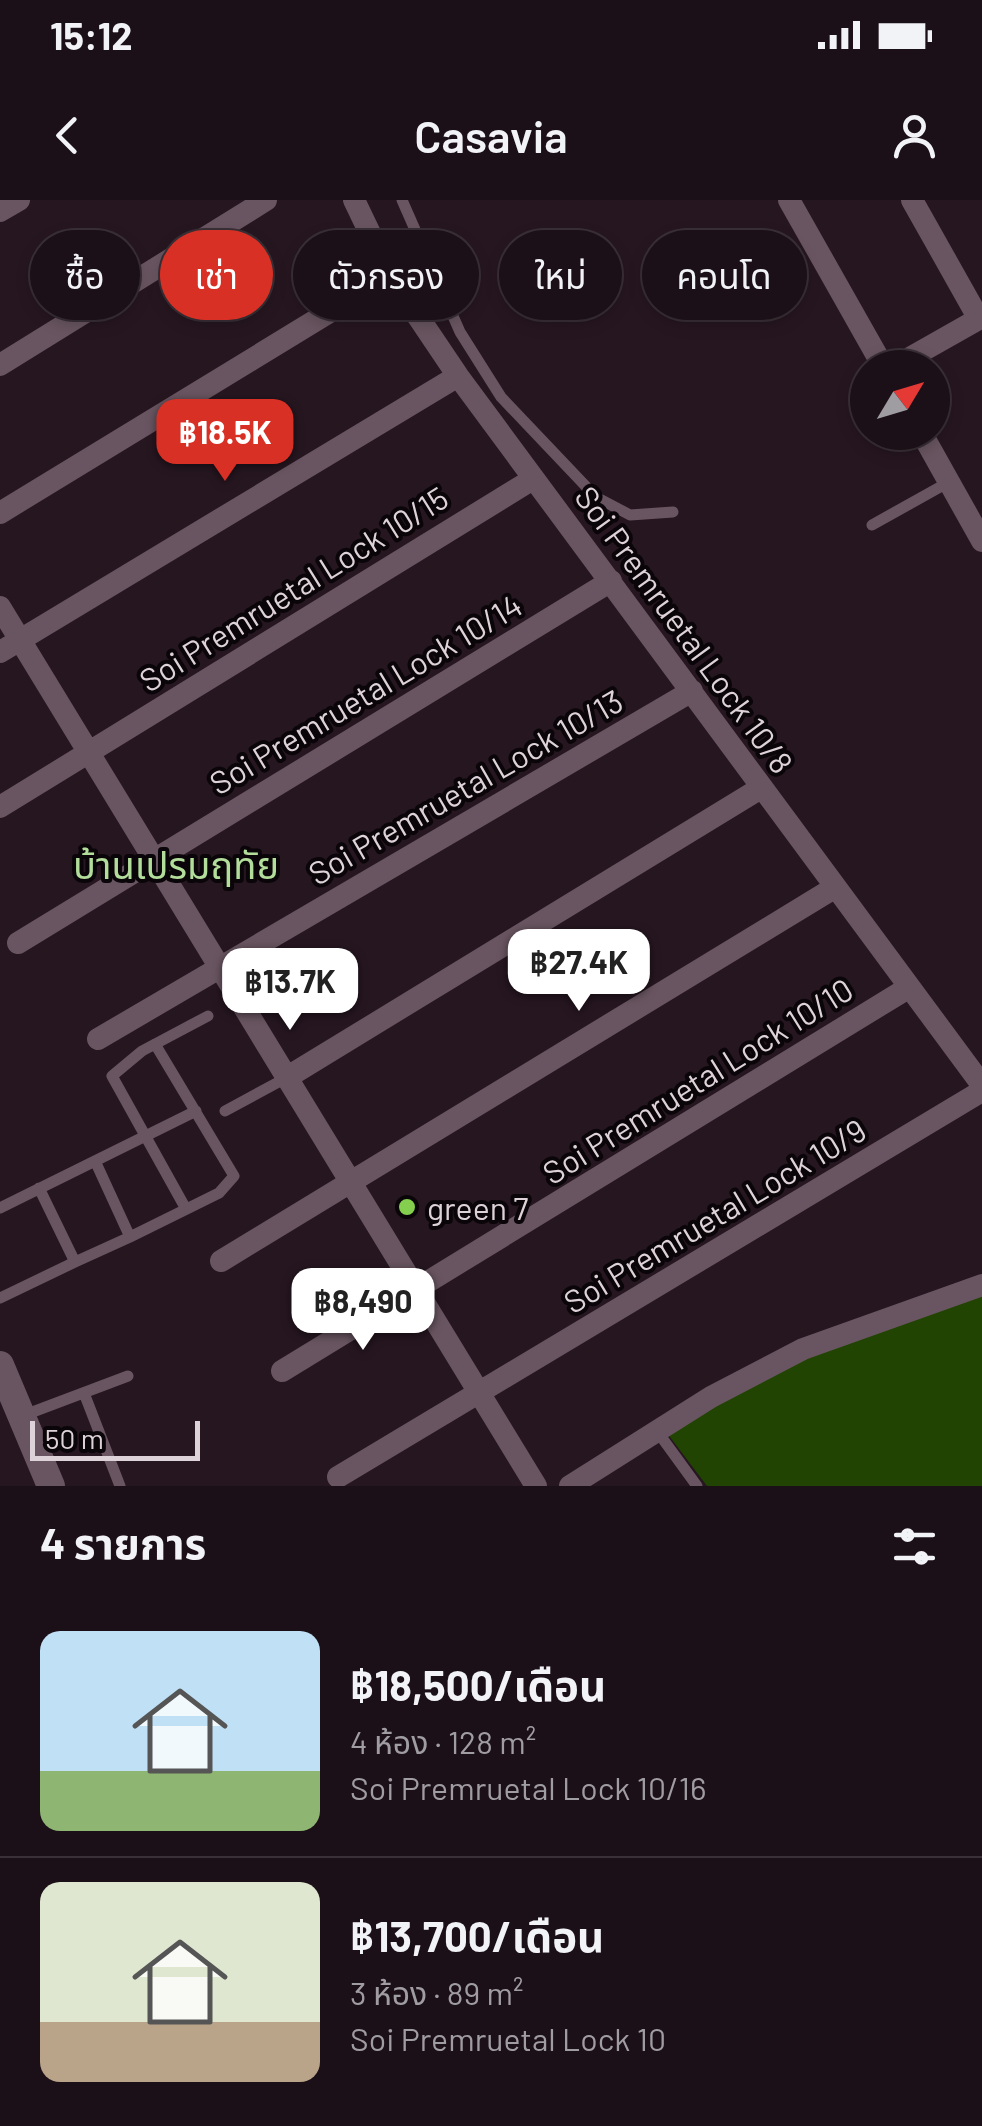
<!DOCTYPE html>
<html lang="th">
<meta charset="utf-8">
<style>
:root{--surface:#1c1018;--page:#251921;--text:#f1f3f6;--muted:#a09da2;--line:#3a3037;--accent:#d93025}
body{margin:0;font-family:Barlow,"Noto Sans Thai",sans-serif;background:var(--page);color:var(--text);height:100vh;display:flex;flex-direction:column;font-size:38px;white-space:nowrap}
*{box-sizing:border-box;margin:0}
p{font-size:32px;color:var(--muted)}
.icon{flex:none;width:55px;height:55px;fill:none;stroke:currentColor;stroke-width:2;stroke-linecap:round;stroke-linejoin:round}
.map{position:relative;height:1286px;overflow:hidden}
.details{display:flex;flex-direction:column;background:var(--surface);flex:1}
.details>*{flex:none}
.hud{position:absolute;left:30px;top:30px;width:922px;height:90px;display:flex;gap:20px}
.needle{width:65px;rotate:52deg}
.fabs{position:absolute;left:850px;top:150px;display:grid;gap:20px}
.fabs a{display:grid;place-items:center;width:100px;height:100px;border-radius:50%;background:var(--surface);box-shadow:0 5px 15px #0003,0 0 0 2px var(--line);font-size:50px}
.scale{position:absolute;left:30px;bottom:25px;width:170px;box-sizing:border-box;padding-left:10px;border:5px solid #ded2d9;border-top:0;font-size:28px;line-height:35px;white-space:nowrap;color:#ded2d9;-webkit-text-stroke:8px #0a0508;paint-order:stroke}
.price{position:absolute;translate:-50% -85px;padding:0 22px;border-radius:20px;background:#fff;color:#222;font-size:32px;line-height:65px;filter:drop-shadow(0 2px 5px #0008)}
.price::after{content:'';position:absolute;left:50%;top:60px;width:30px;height:22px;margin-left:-15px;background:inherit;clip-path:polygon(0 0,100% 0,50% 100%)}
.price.active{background:var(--accent);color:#fff}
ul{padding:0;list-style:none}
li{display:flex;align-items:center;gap:30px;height:250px;padding:0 40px}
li+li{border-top:2px solid var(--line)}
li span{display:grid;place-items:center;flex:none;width:280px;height:200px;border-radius:20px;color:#555}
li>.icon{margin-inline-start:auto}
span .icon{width:120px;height:120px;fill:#fffc;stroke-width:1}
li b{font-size:42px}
h2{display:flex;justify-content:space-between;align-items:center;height:120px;padding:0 40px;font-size:42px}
.chip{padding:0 35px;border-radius:45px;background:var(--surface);box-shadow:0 5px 15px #0003,0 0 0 2px var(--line);font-size:35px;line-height:90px}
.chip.active{background:var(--accent);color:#fff}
.status{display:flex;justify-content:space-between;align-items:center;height:70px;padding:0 50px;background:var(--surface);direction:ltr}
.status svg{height:28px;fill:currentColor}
header{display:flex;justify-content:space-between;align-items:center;height:130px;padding:0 40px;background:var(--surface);font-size:45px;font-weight:600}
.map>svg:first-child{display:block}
.park{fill:#214402}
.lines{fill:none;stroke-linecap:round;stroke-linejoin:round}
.service{stroke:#695561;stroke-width:11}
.minor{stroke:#695561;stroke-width:22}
.secondary{stroke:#695561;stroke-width:28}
.poi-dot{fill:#84d04e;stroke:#0a0508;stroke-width:4}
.labels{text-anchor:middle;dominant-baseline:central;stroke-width:8;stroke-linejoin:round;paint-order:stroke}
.street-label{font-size:32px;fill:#ded2d9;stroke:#0a0508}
.poi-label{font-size:32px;fill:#ded2d9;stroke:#0a0508;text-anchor:start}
.quarter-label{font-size:38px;fill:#b2dd9a;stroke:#0a0508}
</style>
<div class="status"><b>15:12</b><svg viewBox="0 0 49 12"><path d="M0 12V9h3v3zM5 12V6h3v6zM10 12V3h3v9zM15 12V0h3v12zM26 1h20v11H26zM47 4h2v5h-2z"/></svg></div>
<header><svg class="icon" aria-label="back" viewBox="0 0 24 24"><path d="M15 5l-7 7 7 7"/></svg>Casavia<svg class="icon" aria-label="person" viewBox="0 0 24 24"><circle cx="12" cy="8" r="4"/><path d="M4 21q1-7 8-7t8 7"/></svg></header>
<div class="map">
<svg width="982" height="1286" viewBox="0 0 982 1286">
<rect width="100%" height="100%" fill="#261620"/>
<!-- park -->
<path class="park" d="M 982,1094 L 982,1286 L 707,1286 L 667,1233 L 751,1175 Z"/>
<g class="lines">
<!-- service -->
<path class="service" d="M 402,0 L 460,132 L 501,197 L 596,297 L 630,315 L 673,312
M 872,325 L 949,282
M 225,911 L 286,878
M 39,988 L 75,1062 L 130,1037 L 96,963
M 0,1008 L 196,911
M 186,1009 L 112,876 L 142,851 L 208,816
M 130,1037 L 219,993 L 234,976 L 155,844
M 0,1098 L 75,1062
M 84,1193 L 120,1286
M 22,1216 L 128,1176
M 657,1231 L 697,1286"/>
<!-- minor -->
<path class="minor" d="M 354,0 L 390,75 L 458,176 L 982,885
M 789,0 L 884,168
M 912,0 L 979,119
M 0,11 L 19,0
M 0,165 L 266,0
M 892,168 L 982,117
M 921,232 L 982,341
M 0,313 L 390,75
M 0,407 L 536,1286
M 0,452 L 458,176
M 0,607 L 533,279
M 18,743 L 611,381
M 98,839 L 692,491
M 286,878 L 761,588
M 221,1061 L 834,688
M 282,1171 L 908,788
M 338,1277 L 982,891
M 570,1286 L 711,1197 L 803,1149 L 982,1085"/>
<!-- secondary -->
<path class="secondary" d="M 0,1165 L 51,1286"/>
</g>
<!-- markers -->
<circle class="poi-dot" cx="407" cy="1007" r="10"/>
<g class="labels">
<!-- street labels -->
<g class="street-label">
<text transform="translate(293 388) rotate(-32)">Soi Premruetal Lock 10/15</text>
<text transform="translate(685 429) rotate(54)">Soi Premruetal Lock 10/8</text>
<text transform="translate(365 493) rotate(-31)">Soi Premruetal Lock 10/14</text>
<text transform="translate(465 586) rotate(-30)">Soi Premruetal Lock 10/13</text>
<text transform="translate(697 880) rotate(-32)">Soi Premruetal Lock 10/10</text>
<text transform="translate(714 1015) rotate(-31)">Soi Premruetal Lock 10/9</text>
</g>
<!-- poi labels -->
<g class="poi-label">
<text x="427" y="1007">green 7</text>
</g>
<!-- quarter labels -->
<g class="quarter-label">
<text x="176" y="664">บ้านเปรมฤทัย</text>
</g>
</g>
</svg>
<div class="fabs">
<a><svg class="needle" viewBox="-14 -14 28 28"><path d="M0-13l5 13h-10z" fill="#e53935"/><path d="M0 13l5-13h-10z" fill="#a09da2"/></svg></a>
</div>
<div class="scale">50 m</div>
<b class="price active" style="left:225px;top:284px">฿18.5K</b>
<b class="price" style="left:579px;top:814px">฿27.4K</b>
<b class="price" style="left:290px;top:833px">฿13.7K</b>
<b class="price" style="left:363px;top:1153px">฿8,490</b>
<div class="hud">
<a class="chip">ซื้อ</a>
<a class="chip active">เช่า</a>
<a class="chip">ตัวกรอง</a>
<a class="chip">ใหม่</a>
<a class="chip">คอนโด</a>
</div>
</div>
<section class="details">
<h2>4 รายการ<svg class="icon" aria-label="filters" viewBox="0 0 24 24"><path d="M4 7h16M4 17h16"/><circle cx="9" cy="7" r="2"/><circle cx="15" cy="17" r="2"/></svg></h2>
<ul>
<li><span style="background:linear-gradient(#bfe0f5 70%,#8fb573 0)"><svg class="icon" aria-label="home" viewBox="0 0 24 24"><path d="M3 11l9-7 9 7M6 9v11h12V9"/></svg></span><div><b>฿18,500/เดือน</b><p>4 ห้อง · 128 m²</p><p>Soi Premruetal Lock 10/16</p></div></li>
<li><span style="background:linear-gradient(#dfe7d0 70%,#b9a48a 0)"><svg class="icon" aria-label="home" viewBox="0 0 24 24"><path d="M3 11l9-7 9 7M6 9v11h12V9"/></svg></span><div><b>฿13,700/เดือน</b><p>3 ห้อง · 89 m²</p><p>Soi Premruetal Lock 10</p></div></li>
</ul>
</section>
